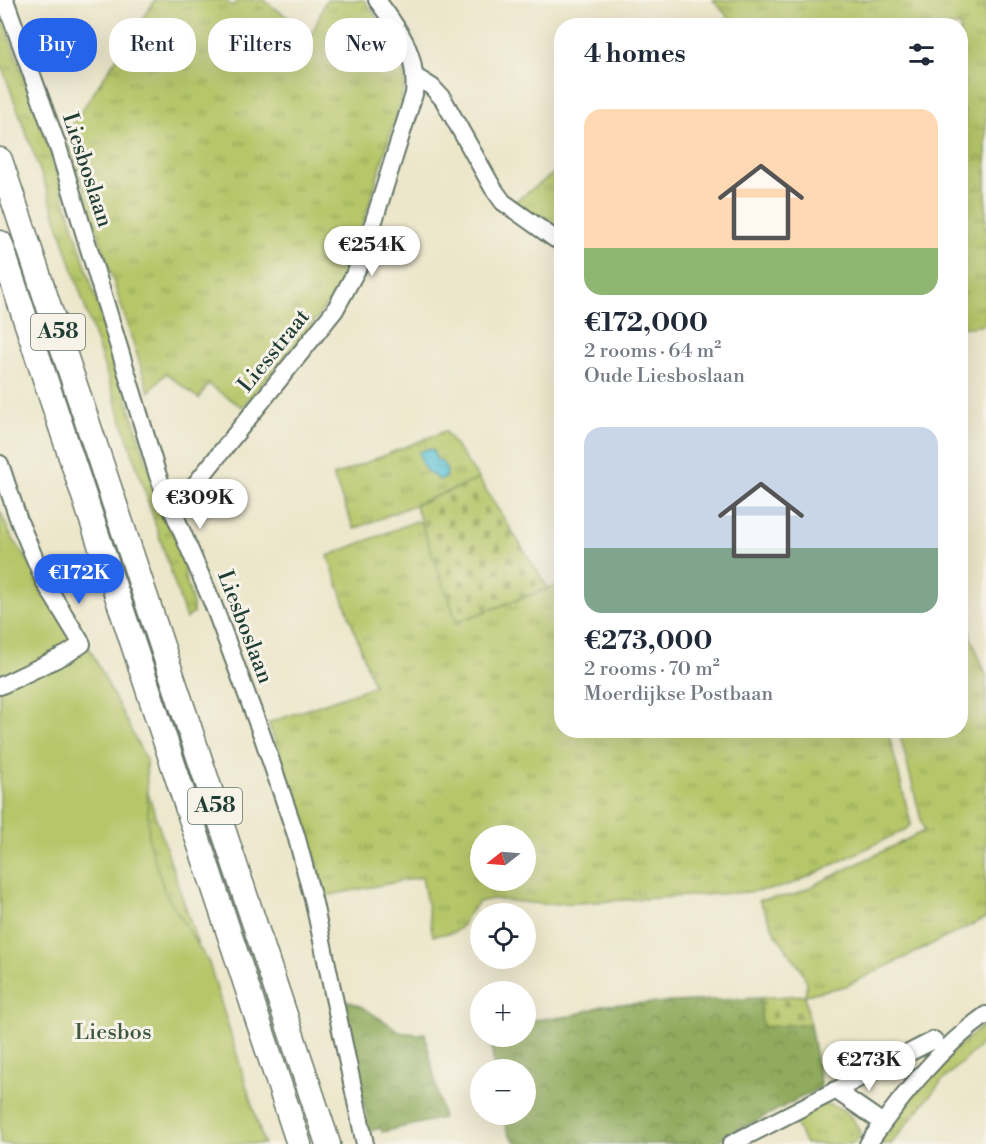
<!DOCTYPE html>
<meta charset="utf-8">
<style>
:root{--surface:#fff;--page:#f6f6f7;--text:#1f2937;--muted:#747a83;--accent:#2563eb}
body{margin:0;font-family:"Libre Bodoni",serif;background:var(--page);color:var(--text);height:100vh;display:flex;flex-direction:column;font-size:22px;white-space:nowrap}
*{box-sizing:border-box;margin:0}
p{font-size:20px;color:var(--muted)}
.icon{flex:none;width:33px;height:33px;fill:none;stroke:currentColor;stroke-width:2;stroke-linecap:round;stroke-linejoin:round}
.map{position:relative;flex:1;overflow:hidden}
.sheet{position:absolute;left:554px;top:18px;width:414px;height:720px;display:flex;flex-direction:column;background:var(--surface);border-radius:24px;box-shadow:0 6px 24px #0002}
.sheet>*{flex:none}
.banner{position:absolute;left:18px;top:18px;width:446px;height:54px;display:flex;gap:12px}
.needle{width:39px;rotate:253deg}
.buttons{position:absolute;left:470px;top:825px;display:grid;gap:12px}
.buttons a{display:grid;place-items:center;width:66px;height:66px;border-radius:50%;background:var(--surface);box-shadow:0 6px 24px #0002;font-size:30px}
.price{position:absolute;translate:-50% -51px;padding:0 14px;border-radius:21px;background:#fff;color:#222;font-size:20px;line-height:39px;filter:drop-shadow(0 2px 3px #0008)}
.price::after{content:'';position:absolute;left:50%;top:36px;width:18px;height:14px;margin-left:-9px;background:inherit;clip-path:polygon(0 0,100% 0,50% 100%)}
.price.active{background:var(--accent);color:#fff}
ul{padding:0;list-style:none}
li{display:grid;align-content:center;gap:12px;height:318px;padding:0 30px}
li span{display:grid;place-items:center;height:186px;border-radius:18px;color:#555}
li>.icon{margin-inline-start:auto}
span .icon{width:108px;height:108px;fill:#fffc;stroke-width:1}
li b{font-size:26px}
h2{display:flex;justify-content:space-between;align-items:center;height:72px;padding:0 30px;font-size:26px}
.pill{padding:0 21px;border-radius:24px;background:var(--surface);box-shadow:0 6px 24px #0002;font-size:21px;line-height:54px}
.pill.active{background:var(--accent);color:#fff}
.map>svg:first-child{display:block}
.grass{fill:url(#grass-tufts);stroke:#6a824e;stroke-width:1.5;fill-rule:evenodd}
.forest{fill:url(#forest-crowns);stroke:#587448;stroke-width:1.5}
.cemetery{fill:url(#cemetery-stones);stroke:#6a824e;stroke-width:1.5}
.green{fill:#b6c669;stroke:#6a824e;stroke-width:1.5}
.water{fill:url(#water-ripples);stroke:#3c8086;stroke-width:1.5}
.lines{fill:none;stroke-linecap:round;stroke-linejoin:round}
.minor-casing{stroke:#677868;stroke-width:20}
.highway-casing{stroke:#677868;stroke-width:27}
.minor{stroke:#fff;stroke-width:16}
.highway{stroke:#fff;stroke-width:24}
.labels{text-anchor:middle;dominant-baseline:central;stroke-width:6;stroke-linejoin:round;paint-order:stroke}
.shield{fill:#f7f3e8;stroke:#60746a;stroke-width:1.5}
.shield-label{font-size:21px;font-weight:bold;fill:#1f3d34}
.street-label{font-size:22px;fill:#1f3d34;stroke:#f7f3e8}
.park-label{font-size:22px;fill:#3d583f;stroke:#f7f3e8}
</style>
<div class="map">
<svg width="986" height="1144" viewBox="0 0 986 1144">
<defs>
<pattern id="grass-tufts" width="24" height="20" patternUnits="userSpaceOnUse" patternTransform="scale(1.5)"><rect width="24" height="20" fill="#b6c669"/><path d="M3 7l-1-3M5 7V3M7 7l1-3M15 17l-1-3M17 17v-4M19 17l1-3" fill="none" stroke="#93a257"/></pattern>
<pattern id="forest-crowns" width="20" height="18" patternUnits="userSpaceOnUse" patternTransform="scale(1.5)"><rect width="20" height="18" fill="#90ab5d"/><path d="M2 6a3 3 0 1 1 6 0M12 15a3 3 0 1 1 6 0" fill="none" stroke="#758c4e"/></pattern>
<pattern id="cemetery-stones" width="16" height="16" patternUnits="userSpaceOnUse" patternTransform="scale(1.5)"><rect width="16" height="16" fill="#b6c669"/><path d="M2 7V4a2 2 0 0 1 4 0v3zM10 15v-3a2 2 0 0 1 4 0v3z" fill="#93a257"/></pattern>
<pattern id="water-ripples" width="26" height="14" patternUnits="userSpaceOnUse" patternTransform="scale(1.5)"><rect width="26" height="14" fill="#5ac3d7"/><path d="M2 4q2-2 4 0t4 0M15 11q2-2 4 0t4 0" fill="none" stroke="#4aa0af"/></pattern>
</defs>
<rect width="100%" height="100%" fill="#f7f3e8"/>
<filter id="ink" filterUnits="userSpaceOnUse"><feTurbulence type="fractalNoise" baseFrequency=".0167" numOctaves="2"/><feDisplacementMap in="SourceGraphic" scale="12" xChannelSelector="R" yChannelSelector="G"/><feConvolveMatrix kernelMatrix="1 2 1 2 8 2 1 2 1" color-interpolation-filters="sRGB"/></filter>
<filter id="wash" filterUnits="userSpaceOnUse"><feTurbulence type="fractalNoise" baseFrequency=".008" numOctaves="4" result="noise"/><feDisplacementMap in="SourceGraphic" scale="24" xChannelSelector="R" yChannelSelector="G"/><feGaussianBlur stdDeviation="1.35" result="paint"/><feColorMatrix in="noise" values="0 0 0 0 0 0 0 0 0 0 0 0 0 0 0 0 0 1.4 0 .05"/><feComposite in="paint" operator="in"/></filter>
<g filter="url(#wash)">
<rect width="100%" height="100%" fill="#ece6ca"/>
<!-- grass -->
<path class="grass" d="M 155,0 L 224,0 L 233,6 L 238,0 L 263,0 L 312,34 L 326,0 L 364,0 C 379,20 406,55 405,80 C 404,88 402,96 400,103 L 354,254 C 331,313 282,359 242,407 L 208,384 L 199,399 L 166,373 L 149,392 L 66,134 Z
M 713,0 L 986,0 L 986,325 L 960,328 L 960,222 L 964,110 L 960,109 L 960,26 L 735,25 Z
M 0,9 L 52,158 L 162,510 L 186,559 C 180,580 195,594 193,613 L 186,619 L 48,193 L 0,61 Z
M 557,171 L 561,176 L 561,233 L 559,235 L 513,203 Z
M 445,431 L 479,479 L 354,529 L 333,476 Z
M 416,521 L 422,524 L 457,622 L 561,584 L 561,730 L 888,731 L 911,824 L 905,830 L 797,882 L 778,888 L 749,892 L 577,903 L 542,904 L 492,899 L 479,902 L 467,916 L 463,925 L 455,932 L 433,936 L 422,877 L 326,896 L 303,814 L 268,723 L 374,686 L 328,556 ZM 480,836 L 525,836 L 525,880 L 480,880 Z
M 960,577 L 970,634 L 986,675 L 986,918 L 846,986 L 805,995 L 807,982 L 802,971 L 776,934 L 759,900 L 794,895 L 924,831 L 899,731 L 960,730 Z
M 141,772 L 205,966 L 171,920 L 122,793 Z
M 986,1023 L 986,1040 L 940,1083 L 891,1144 L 875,1144 L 939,1064 Z
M 823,1104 C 842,1105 855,1117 861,1135 L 854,1144 L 806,1144 L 795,1123 L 816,1107 Z"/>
<!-- forest -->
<path class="forest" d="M 760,998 L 762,1027 L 810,1024 L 821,1087 L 712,1144 L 517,1144 L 508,1133 L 502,1115 L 525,1114 L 525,1070 L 494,1069 L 491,1037 L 525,1036 L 525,1021 L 571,1016 L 605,1005 Z
M 346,1000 L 362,1007 L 401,1032 L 416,1034 L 425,1033 L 443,1118 L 382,1132 L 381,1128 L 369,1131 Z"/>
<!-- cemetery -->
<path class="cemetery" d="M 479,479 L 548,588 L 457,622 L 415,505 Z
M 805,995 L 810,1024 L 762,1027 L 760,998 Z"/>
<!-- green -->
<path class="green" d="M 0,511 L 11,536 L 91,651 L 146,760 L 149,842 L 165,893 L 209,963 L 264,1144 L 0,1144 Z"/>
<!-- water -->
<path class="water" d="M 427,449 L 433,450 L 436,459 L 442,462 L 447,470 L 446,477 L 440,480 C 426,472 421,468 419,452 Z"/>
</g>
<g filter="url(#ink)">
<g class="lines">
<!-- minor casing -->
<g class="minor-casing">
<path id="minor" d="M 5,0 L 59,150 L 158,476 L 213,604 L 263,738 L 296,835 L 314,903 L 365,1144
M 416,77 L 432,87 L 443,99 L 493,188 L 503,202 L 555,239
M 0,464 L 19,521 L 45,583 L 82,644 L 67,654 L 0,686
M 173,512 L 335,310 L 361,262 L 414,94 C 418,54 400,31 377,0
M 835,1090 L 883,1123
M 731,1144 L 934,1040
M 868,1144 C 901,1097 939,1048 986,1015"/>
</g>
<!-- highway casing -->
<g class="highway-casing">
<path id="highway" d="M 0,160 L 328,1144
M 0,243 L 299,1144"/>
</g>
<!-- minor -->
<use href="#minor" class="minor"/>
<!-- highway -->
<use href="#highway" class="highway"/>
</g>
</g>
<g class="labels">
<!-- shield labels -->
<g class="shield">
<rect x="31" y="314" width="54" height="36" rx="4.5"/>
<rect x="188" y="788" width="54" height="36" rx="4.5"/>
</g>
<g class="shield-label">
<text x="58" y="332">A58</text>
<text x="215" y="806">A58</text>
</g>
<!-- street labels -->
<g class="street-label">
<text transform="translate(87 170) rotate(72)">Liesboslaan</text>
<text transform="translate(274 351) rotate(-51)">Liesstraat</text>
<text transform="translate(245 627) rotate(69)">Liesboslaan</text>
</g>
<!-- park labels -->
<g class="park-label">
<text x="113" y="1032">Liesbos</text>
</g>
</g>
</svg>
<div class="buttons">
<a><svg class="needle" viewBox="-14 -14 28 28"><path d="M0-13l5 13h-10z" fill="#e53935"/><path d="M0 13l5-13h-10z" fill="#747a83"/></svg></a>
<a><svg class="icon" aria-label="locate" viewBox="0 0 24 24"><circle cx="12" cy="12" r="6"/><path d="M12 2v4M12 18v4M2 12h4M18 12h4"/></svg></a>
<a>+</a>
<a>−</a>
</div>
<b class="price" style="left:372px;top:277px">€254K</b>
<b class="price" style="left:200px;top:530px">€309K</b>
<b class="price active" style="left:79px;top:605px">€172K</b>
<b class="price" style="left:869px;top:1092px">€273K</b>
<div class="banner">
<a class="pill active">Buy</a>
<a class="pill">Rent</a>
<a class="pill">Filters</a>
<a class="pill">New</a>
</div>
<section class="sheet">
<h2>4 homes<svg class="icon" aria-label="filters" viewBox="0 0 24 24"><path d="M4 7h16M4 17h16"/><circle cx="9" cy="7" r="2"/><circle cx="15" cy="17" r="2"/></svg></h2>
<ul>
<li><span style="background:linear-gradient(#ffd9b3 75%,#8fb573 0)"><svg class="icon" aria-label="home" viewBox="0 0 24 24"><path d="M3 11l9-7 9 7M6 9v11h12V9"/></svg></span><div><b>€172,000</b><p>2 rooms · 64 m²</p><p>Oude Liesboslaan</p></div></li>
<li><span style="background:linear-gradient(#c9d6e8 65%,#7fa58c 0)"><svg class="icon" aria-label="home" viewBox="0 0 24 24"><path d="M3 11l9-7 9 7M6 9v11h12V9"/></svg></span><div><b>€273,000</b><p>2 rooms · 70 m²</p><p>Moerdijkse Postbaan</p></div></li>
</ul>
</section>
</div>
